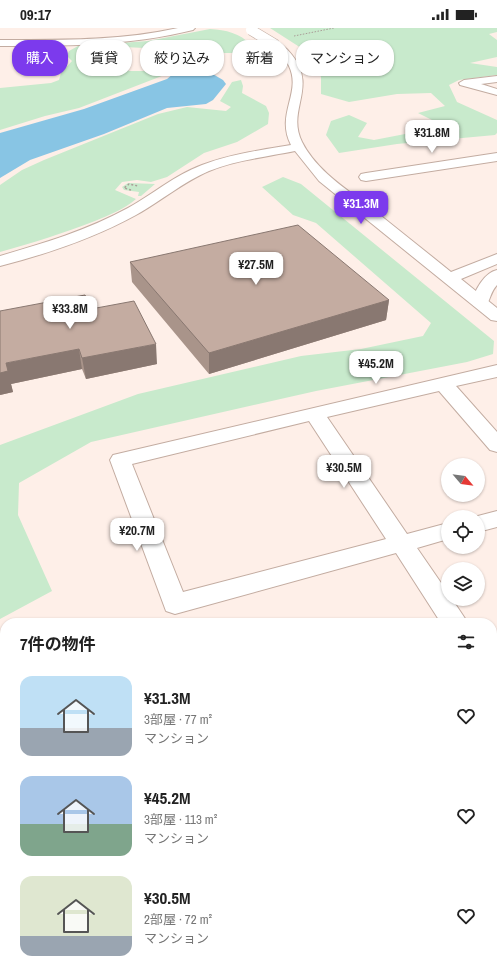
<!DOCTYPE html>
<html lang="ja">
<meta charset="utf-8">
<style>
:root{--surface:#fff;--page:#f6f6f6;--text:#222;--muted:#767676;--accent:#7c3aed}
body{margin:0;font-family:"Archivo Narrow","Noto Sans JP",sans-serif;background:var(--page);color:var(--text);height:100vh;display:flex;flex-direction:column;font-size:15px;white-space:nowrap}
*{box-sizing:border-box;margin:0}
p{font-size:13px;color:var(--muted)}
.icon{flex:none;width:22px;height:22px;fill:none;stroke:currentColor;stroke-width:2;stroke-linecap:round;stroke-linejoin:round}
.map{position:relative;flex:1;overflow:hidden}
.side{position:absolute;left:0px;top:590px;width:497px;height:356px;display:flex;flex-direction:column;background:var(--surface);border-radius:16px 16px 0 0;box-shadow:0 1px 3px #0004}
.side>*{flex:none}
.guide{position:absolute;left:12px;top:12px;width:473px;height:36px;display:flex;gap:8px}
.needle{width:26px;rotate:119deg}
.controls{position:absolute;left:441px;top:430px;display:grid;gap:8px}
.controls a{display:grid;place-items:center;width:44px;height:44px;border-radius:50%;background:var(--surface);box-shadow:0 1px 3px #0004;font-size:20px}
.price{position:absolute;translate:-50% -34px;padding:0 9px;border-radius:8px;background:#fff;color:#222;font-size:13px;line-height:26px;filter:drop-shadow(0 1px 2px #0008)}
.price::after{content:'';position:absolute;left:50%;top:24px;width:12px;height:9px;margin-left:-6px;background:inherit;clip-path:polygon(0 0,100% 0,50% 100%)}
.price.active{background:var(--accent);color:#fff}
ul{padding:0;list-style:none}
li{display:flex;align-items:center;gap:12px;height:100px;padding:0 20px}
li span{display:grid;place-items:center;flex:none;width:112px;height:80px;border-radius:12px;color:#555}
li>.icon{margin-inline-start:auto}
span .icon{width:48px;height:48px;fill:#fffc;stroke-width:1}
li b{font-size:17px}
h2{display:flex;justify-content:space-between;align-items:center;height:48px;padding:0 20px;font-size:17px}
.chip{padding:0 14px;border-radius:16px;background:var(--surface);box-shadow:0 1px 3px #0004;font-size:14px;line-height:36px}
.chip.active{background:var(--accent);color:#fff}
.status{display:flex;justify-content:space-between;align-items:center;height:28px;padding:0 20px;background:var(--surface);direction:ltr}
.status svg{height:11px;fill:currentColor}
.map>svg:first-child{display:block}
.green{fill:#c8eacc}
.water{fill:#88c5e4}
.lines{fill:none;stroke-linecap:round;stroke-linejoin:round}
.minor-casing{stroke:#c3aca1;stroke-width:2}
.tertiary-casing{stroke:#c3aca1;stroke-width:2}
.path-far1{stroke:#a99d97;stroke-width:1;stroke-dasharray:1.5 1.5;stroke-linecap:butt}
.path{stroke:#a99d97;stroke-width:1.5;stroke-dasharray:2 2;stroke-linecap:butt}
.minor{fill:#fff;fill-rule:evenodd}
.tertiary{fill:#fff;fill-rule:evenodd}
.tertiary-bridge-casing{stroke:#c3aca1;stroke-width:11;stroke-linecap:butt}
.tertiary-bridge{stroke:#fff;stroke-width:10}
.wall{fill:#a9948a}
.shaded-wall{fill:#897871}
.building{fill:#c4aca1;stroke:#897871}
</style>
<div class="status"><b>09:17</b><svg viewBox="0 0 49 12"><path d="M0 12V9h3v3zM5 12V6h3v6zM10 12V3h3v9zM15 12V0h3v12zM26 1h20v11H26zM47 4h2v5h-2z"/></svg></div>
<div class="map">
<svg width="497" height="946" viewBox="0 0 497 946">
<rect width="100%" height="100%" fill="#feefe8"/>
<!-- green -->
<path class="green" d="M 270,0 L 497,0 L 497,4 L 489,6 L 497,12 L 497,29 L 470,35 L 497,39 L 497,47 L 459,52 L 449,57 L 457,74 L 497,92 L 497,105 L 495,107 L 397,116 L 339,125 L 326,107 L 331,93 L 349,87 L 367,95 L 358,109 L 374,112 L 431,101 L 438,95 L 418,85 L 445,78 L 431,65 L 397,66 L 349,74 L 321,66 L 321,49 L 312,27 Z
M 210,1 C 226,2 240,5 251,17 L 246,22 L 235,25 L 217,25 L 186,22 L 124,19 L 87,20 L 79,24 L 80,27 L 99,32 L 116,40 L 130,43 L 147,43 L 163,39 L 184,28 L 195,30 L 172,38 L 167,46 L 79,80 L 45,88 L 0,102 L 0,60 L 51,55 L 59,52 L 61,45 L 72,33 L 67,28 L 69,23 L 78,18 L 148,13 Z
M 241,52 L 243,58 L 242,65 L 266,78 L 269,85 L 268,96 L 237,114 L 204,125 L 167,149 L 151,154 L 137,152 L 122,154 L 115,162 L 136,171 C 125,181 109,187 95,193 C 63,205 33,215 0,224 L 0,157 L 22,142 L 44,132 L 158,86 L 187,79 L 226,83 L 231,79 L 220,73 L 232,54 Z
M 283,149 L 301,156 L 494,313 L 493,326 L 467,334 L 316,363 L 91,414 L 19,455 L 18,487 L 52,563 L 0,591 L 0,417 L 138,366 L 301,328 L 361,321 L 423,308 L 431,295 L 316,195 L 293,187 L 262,159 Z
M 128,155 C 138,155 146,156 155,156 L 141,168 L 138,168 L 139,164 L 124,162 L 122,159 Z
M 492,695 L 497,703 L 497,783 L 492,775 Z
M 5,755 L 5,941 L 492,941 L 492,843 L 497,850 L 497,946 L 0,946 L 0,760 Z"/>
<!-- water -->
<path class="water" d="M 202,29 L 218,32 L 212,39 L 211,45 L 223,52 L 226,56 L 213,72 L 206,76 L 167,80 L 104,106 L 30,132 L 0,150 L 0,105 L 84,81 L 167,51 L 173,46 L 175,39 Z"/>
<g class="lines">
<!-- minor casing -->
<g class="minor-casing">
<path id="minor" d="M 497,48 L 497,54 L 481,56 L 497,61 L 497,67 L 460,57 L 459,55 L 464,52 Z
M 497,125 L 497,133 L 366,153 L 361,152 L 359,149 L 361,146 L 366,145 Z
M 497,242 L 497,257 C 490,265 491,270 486,278 L 480,279 L 474,278 L 472,274 C 475,262 484,245 497,242 Z
M 497,337 L 497,349 L 456,358 L 497,404 L 497,424 L 490,422 L 439,363 L 327,389 L 407,506 L 448,495 L 448,511 L 417,520 L 448,565 L 448,571 L 452,571 L 468,595 L 441,595 L 396,525 L 175,586 L 166,583 L 110,432 L 113,427 ZM 309,393 L 386,511 L 183,564 L 132,436 Z
M 497,483 L 497,499 L 478,504 L 478,489 L 474,489 Z
M 492,639 L 497,640 L 497,668 L 492,667 Z"/>
</g>
<!-- tertiary casing -->
<g class="tertiary-casing">
<path id="tertiary" d="M 178,0 L 195,0 L 193,2 C 129,18 65,18 0,18 L 0,12 C 60,12 120,13 178,0 Z
M 276,14 C 283,16 288,22 292,27 C 318,60 286,82 302,114 C 316,142 346,161 370,179 C 397,201 424,222 451,244 L 497,226 L 497,236 L 461,251 L 497,280 L 497,293 L 491,292 L 319,153 L 295,123 C 266,129 236,132 209,143 C 183,154 161,173 136,187 C 94,210 47,226 0,238 L 0,228 C 44,215 88,202 128,180 C 153,166 175,147 202,137 C 231,126 261,122 291,117 C 275,86 302,65 289,38 C 285,29 277,24 271,17 Z"/>
</g>
<!-- path-far1 -->
<path class="path-far1" d="M 294,8 L 334,0
M 253,25 L 245,29 L 274,41
M 311,36 L 352,26"/>
<!-- path -->
<path class="path" d="M 131,162 L 124,160 L 129,156 L 138,158"/>
<!-- minor -->
<use href="#minor" class="minor"/>
<!-- tertiary -->
<use href="#tertiary" class="tertiary"/>
<!-- tertiary-bridge casing -->
<g class="tertiary-bridge-casing">
<path id="tertiary-bridge" d="M 251,2 L 276,17"/>
</g>
<!-- tertiary-bridge -->
<use href="#tertiary-bridge" class="tertiary-bridge"/>
</g>
<!-- wall -->
<path class="wall" d="M 130,234 L 389,272 L 386,292 L 209,346 L 132,254 Z
M 85,267 L 91,281 L 157,336 L 86,351 L 82,341 L 11,356 L 13,364 L 0,367 Z"/>
<!-- shaded-wall -->
<path class="shaded-wall" d="M 389,272 L 386,292 L 209,346 L 209,325 Z
M 156,316 L 157,336 L 86,351 L 82,330 Z
M 79,321 L 82,341 L 11,356 L 13,364 L 0,367 L 0,345 L 6,335 Z"/>
<!-- building -->
<path class="building" d="M 298,197 L 389,272 L 209,325 L 130,234 Z
M 85,267 L 91,281 L 134,273 L 156,316 L 82,330 L 79,321 L 6,335 L 8,343 L 0,345 L 0,283 Z"/>
</svg>
<div class="controls">
<a><svg class="needle" viewBox="-14 -14 28 28"><path d="M0-13l5 13h-10z" fill="#e53935"/><path d="M0 13l5-13h-10z" fill="#767676"/></svg></a>
<a><svg class="icon" aria-label="locate" viewBox="0 0 24 24"><circle cx="12" cy="12" r="6"/><path d="M12 2v4M12 18v4M2 12h4M18 12h4"/></svg></a>
<a><svg class="icon" aria-label="layers" viewBox="0 0 24 24"><path d="M12 4l9 5-9 5-9-5zM3 14l9 5 9-5"/></svg></a>
</div>
<b class="price" style="left:432px;top:126px">¥31.8M</b>
<b class="price active" style="left:361px;top:197px">¥31.3M</b>
<b class="price" style="left:256px;top:258px">¥27.5M</b>
<b class="price" style="left:70px;top:302px">¥33.8M</b>
<b class="price" style="left:376px;top:357px">¥45.2M</b>
<b class="price" style="left:344px;top:461px">¥30.5M</b>
<b class="price" style="left:137px;top:524px">¥20.7M</b>
<div class="guide">
<a class="chip active">購入</a>
<a class="chip">賃貸</a>
<a class="chip">絞り込み</a>
<a class="chip">新着</a>
<a class="chip">マンション</a>
</div>
<section class="side">
<h2>7件の物件<svg class="icon" aria-label="filters" viewBox="0 0 24 24"><path d="M4 7h16M4 17h16"/><circle cx="9" cy="7" r="2"/><circle cx="15" cy="17" r="2"/></svg></h2>
<ul>
<li><span style="background:linear-gradient(#bfe0f5 65%,#9aa5b1 0)"><svg class="icon" aria-label="home" viewBox="0 0 24 24"><path d="M3 11l9-7 9 7M6 9v11h12V9"/></svg></span><div><b>¥31.3M</b><p>3部屋 · 77 m²</p><p>マンション</p></div><svg class="icon" aria-label="heart" viewBox="0 0 24 24"><path d="M12 20l-8-8c-3-5 5-10 8-4 3-6 11-1 8 4z"/></svg></li>
<li><span style="background:linear-gradient(#a9c7e8 60%,#7fa58c 0)"><svg class="icon" aria-label="home" viewBox="0 0 24 24"><path d="M3 11l9-7 9 7M6 9v11h12V9"/></svg></span><div><b>¥45.2M</b><p>3部屋 · 113 m²</p><p>マンション</p></div><svg class="icon" aria-label="heart" viewBox="0 0 24 24"><path d="M12 20l-8-8c-3-5 5-10 8-4 3-6 11-1 8 4z"/></svg></li>
<li><span style="background:linear-gradient(#dfe7d0 75%,#9aa5b1 0)"><svg class="icon" aria-label="home" viewBox="0 0 24 24"><path d="M3 11l9-7 9 7M6 9v11h12V9"/></svg></span><div><b>¥30.5M</b><p>2部屋 · 72 m²</p><p>マンション</p></div><svg class="icon" aria-label="heart" viewBox="0 0 24 24"><path d="M12 20l-8-8c-3-5 5-10 8-4 3-6 11-1 8 4z"/></svg></li>
</ul>
</section>
</div>
